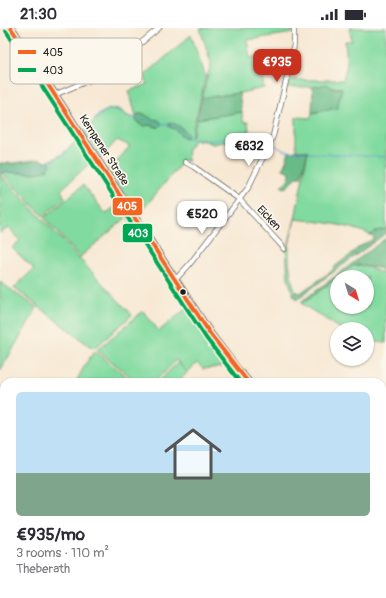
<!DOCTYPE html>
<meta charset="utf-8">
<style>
:root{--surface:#fff;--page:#f2f2f3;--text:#2b2b33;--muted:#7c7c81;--line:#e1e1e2;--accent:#c8321e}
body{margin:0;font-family:Pangolin,sans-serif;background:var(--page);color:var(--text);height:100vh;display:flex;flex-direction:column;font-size:15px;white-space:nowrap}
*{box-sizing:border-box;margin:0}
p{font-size:13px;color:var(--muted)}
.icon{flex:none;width:22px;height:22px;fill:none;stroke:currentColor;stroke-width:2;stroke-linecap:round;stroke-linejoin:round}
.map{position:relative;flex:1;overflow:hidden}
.panel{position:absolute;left:0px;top:350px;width:386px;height:220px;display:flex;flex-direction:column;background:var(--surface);border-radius:12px 12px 0 0;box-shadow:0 1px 3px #0004}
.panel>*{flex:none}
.needle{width:26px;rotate:142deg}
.controls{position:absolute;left:330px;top:242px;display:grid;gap:8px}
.controls a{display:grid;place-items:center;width:44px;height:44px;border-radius:50%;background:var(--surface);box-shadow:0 1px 3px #0004;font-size:20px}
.price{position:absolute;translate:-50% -34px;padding:0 9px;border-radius:8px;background:#fff;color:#222;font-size:13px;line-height:26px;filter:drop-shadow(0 1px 2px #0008)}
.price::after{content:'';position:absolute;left:50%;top:24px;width:12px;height:9px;margin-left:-6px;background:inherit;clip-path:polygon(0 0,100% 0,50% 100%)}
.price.on{background:var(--accent);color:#fff}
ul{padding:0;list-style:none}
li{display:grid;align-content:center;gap:8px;height:212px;padding:0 16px}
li+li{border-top:1px solid var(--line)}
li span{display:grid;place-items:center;height:124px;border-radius:6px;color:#555}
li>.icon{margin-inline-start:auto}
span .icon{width:72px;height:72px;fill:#fffc;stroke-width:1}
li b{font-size:17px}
.status{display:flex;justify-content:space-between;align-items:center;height:28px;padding:0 20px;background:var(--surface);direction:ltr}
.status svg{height:11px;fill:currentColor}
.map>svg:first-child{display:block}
.green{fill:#81da9f;stroke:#4e7b5e}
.forest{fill:#68ba86;stroke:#426b51}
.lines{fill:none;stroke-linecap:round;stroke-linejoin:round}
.stream{stroke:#64a0d4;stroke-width:1}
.minor-casing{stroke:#69635c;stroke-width:6}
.tertiary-casing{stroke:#69635c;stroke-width:8}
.primary-casing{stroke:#69635c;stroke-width:9}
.minor{stroke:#fff;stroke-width:4.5}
.tertiary{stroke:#fff;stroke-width:6}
.primary{stroke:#fff;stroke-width:7}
.bus-1-casing{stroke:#fbf7ec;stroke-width:7}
.bus-2-casing{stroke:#fbf7ec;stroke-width:7}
.bus-1{stroke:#f26522;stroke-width:4}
.bus-2{stroke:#00a651;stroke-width:4}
.bus-dot{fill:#1c1c1c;stroke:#fbf7ec;stroke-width:1.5}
.labels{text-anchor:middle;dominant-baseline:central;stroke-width:3.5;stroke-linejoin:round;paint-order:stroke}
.street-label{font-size:11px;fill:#1c1c1c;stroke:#fbf7ec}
.key{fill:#fbf7ec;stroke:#b8b5ae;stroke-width:1}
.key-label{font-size:11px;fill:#1c1c1c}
.line-badge{stroke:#fbf7ec;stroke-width:1.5}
.badge-label{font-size:11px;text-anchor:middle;font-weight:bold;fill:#fff}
</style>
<div class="status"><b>21:30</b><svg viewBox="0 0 49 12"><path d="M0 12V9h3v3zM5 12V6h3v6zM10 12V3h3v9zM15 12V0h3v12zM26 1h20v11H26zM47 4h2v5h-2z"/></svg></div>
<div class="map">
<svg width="386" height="570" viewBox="0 0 386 570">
<rect width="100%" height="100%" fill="#fbf7ec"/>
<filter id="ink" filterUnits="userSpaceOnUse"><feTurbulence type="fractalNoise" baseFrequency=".025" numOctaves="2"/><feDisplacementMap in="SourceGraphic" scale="8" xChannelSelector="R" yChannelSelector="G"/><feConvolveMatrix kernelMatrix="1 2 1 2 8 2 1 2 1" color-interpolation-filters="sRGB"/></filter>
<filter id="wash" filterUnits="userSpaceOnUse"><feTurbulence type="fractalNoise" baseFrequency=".012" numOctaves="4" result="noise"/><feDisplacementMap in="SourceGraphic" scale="16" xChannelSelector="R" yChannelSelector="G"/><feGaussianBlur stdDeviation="0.9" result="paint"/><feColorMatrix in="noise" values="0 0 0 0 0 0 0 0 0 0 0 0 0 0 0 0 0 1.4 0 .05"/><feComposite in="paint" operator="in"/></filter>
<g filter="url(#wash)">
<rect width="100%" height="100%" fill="#f7e8d3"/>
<!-- green -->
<path class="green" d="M 200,0 L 292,0 L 293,5 L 247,12 L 250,30 L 261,28 L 262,50 L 264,60 L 240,65 L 202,70 L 211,35 Z
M 349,0 L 386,0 L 386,201 L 377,203 L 371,207 C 347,196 320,194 295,191 C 293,200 290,210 289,219 C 288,234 291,249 295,264 L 293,266 L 288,250 L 286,220 L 288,218 L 295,191 L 308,123 L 296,123 L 296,89 L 311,90 L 312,85 L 337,80 L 341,60 L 316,58 L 313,59 L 286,59 L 288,52 L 343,52 L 347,36 L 345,13 L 352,13 Z
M 191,7 L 206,49 L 191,109 L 192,109 L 197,91 L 242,84 L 243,94 L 248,94 L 250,111 L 245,112 L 233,112 L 213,116 L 205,113 L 194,112 L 188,120 L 187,133 L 184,132 L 139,186 L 109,145 L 110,144 L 108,142 L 109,140 L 111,140 L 130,118 L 117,112 L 101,130 L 85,107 C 90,97 104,77 118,81 C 122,82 125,86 128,88 C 131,89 135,90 137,90 L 136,92 L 139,96 L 144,98 L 150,97 L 157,99 L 159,99 L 162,96 L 158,92 L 150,91 L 144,86 L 138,86 L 136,88 L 129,63 L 147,56 L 145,47 Z
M 14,14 L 16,16 L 50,66 L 50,67 L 48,68 L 47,66 L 18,19 L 13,15 Z
M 49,69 L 52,69 L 94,134 L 93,134 L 92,133 L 61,162 L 65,170 L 43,188 L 2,145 L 6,144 L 29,145 L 51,136 L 49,133 L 62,126 L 78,112 Z
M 0,146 L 132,287 L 95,320 L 91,319 L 14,260 L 34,241 L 12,220 L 20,212 L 9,200 L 0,205 Z
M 83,157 L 106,186 L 121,173 L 135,196 L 147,216 L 170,249 L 171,252 L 170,254 L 127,189 L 80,229 L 44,190 Z
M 357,237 L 368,239 L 386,247 L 386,315 L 367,313 L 367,301 L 341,301 L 302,276 L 302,273 L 303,273 L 307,272 L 337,250 L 337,279 L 367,279 L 367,249 L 338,249 L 353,238 Z
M 0,254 L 37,280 L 0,343 Z
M 188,279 L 191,286 L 193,287 L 225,333 L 227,335 L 221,339 L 203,341 L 197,335 L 178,354 L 158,354 L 178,334 L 186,343 L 176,332 L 155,354 L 137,354 L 97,322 L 143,283 L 159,303 Z
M 95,323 L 133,354 L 76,354 L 86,335 Z
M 382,431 L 386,432 L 386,511 L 382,509 Z
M 148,566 L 242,566 L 245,570 L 147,570 Z"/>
<!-- forest -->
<path class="forest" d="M 327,56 L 332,60 L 342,60 L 337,80 L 312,85 L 313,59 Z
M 239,65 L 242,84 L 197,91 L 202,70 Z
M 141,86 L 144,86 L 152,91 L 158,92 L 161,94 L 162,96 L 159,99 L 157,99 L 150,97 L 144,98 L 141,97 L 136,92 L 137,90 L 136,88 Z
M 170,94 C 177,96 184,101 188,107 L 187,110 L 186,110 L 183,109 L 175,101 L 169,99 L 169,95 Z
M 295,123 L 308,123 L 301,149 L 297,149 L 287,159 L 283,160 L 281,158 C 286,154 290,151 290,144 L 283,141 L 289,124 Z
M 40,131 L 46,134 L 49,133 L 51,136 C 46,152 13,141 0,146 L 0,135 L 15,135 Z
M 386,201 L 386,205 L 304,266 L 297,271 L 294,268 L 293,266 L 296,263 L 300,265 L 333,242 L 333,240 L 338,236 L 349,228 L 359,219 L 375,210 L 371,207 L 377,203 Z
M 386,210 L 386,247 L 382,242 L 378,240 L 357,237 L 353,238 L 337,249 L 307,272 L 303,274 L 302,273 Z"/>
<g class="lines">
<!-- stream -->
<path class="stream" d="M 385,0 L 386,1
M 84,105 L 99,86 L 107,82 L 116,82 L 126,88 L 172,98 L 178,101 L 188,110 L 202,111 L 211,113 L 229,109 L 240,110 L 255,107 L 263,107 L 268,110
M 272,114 L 274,117 L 285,123 L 323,126 L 386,129
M 0,142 C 13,145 25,143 37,139 C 57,132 66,127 80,110
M 292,568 L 294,566"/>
</g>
</g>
<g filter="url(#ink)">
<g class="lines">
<!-- minor casing -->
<g class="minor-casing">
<path id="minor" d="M 54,67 L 97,49 L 130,24 L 159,0
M 185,134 L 194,139 L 239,171 L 282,218 L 284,221
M 175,252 L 189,237 L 248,160 L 271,113 L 273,108 L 293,24 L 294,14 L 294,0
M 296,570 L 298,566"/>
</g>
<!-- tertiary casing -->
<g class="tertiary-casing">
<path id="tertiary" d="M 351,566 L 377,570"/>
</g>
<!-- primary casing -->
<g class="primary-casing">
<path id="primary" d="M 11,0 L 211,307 L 237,341 L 248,354
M 382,428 L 386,430"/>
</g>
<!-- minor -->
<use href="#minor" class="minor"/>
<!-- tertiary -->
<use href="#tertiary" class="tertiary"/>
<!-- primary -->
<use href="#primary" class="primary"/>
<!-- bus-1 casing -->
<g class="bus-1-casing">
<path id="bus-1" d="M 11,0 L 211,307 L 248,354"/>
</g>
<!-- bus-2 casing -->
<g class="bus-2-casing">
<path id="bus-2" d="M 6,3 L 206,310 L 240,354"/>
</g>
<!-- bus-1 -->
<use href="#bus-1" class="bus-1"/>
<!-- bus-2 -->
<use href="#bus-2" class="bus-2"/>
</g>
</g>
<!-- markers -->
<circle class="bus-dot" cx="183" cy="264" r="3.5"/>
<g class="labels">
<!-- street labels -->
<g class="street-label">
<text transform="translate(104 122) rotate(57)">Kempener Straße</text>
<text transform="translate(269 190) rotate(47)">Eicken</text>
</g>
</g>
<!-- legend -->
<rect x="10" y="10" width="132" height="46" rx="6" class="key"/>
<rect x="18" y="22" width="18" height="4" fill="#f26522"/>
<rect x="18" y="40" width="18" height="4" fill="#00a651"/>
<g class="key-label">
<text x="43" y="28">405</text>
<text x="43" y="46">403</text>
</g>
<g class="line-badge">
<rect x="112" y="169" width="31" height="19" rx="4" fill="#f26522"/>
<rect x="122" y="195" width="31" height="20" rx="4" fill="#00a651"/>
</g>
<g class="badge-label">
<text x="127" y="182">405</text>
<text x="138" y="209">403</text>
</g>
</svg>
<div class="controls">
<a><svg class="needle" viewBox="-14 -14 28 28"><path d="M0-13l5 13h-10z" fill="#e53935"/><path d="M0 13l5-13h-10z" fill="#7c7c81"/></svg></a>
<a><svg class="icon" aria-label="layers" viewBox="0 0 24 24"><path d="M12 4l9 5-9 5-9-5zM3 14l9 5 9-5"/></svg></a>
</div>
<b class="price on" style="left:277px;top:55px">€935</b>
<b class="price" style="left:249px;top:139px">€832</b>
<b class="price" style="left:202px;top:207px">€520</b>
<section class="panel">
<ul>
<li><span style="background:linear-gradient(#bfe0f5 65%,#7fa58c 0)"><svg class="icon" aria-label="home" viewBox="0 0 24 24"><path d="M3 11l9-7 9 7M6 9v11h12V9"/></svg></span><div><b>€935/mo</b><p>3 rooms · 110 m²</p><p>Theberath</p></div></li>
</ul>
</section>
</div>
